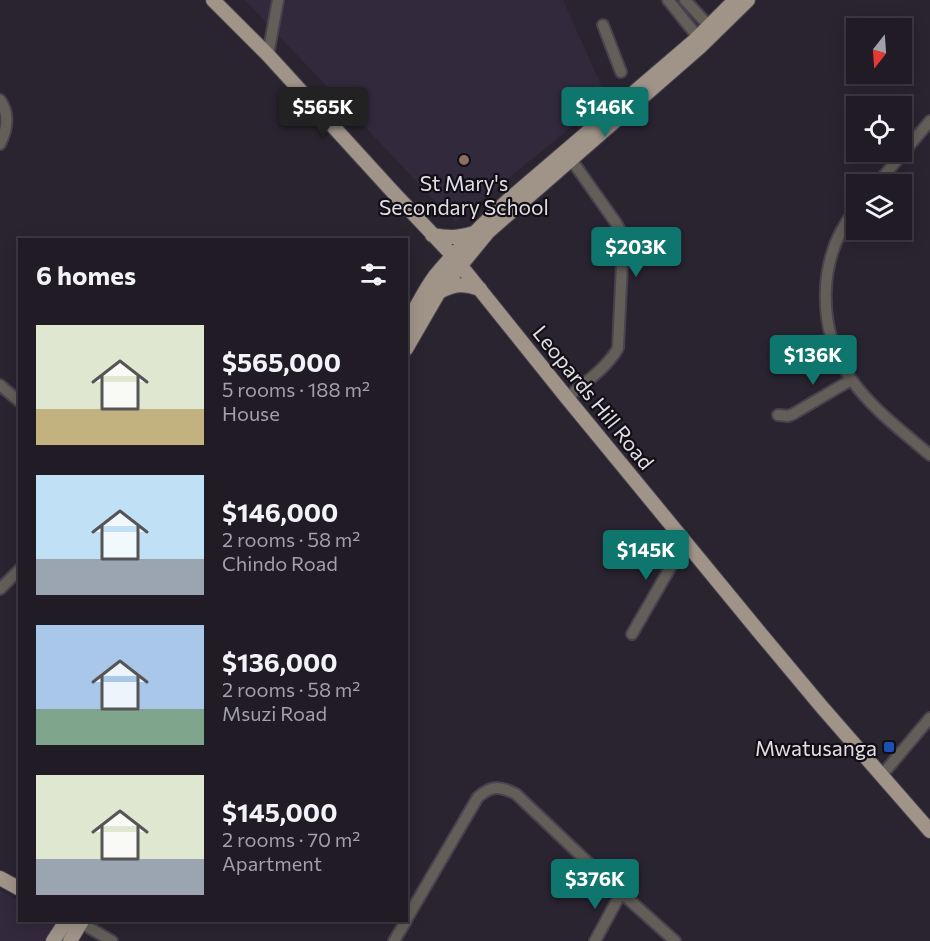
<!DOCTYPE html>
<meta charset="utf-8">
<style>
:root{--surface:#201b25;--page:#28242d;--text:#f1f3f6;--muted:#a2a1a7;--line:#3d3942;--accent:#0f766e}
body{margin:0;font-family:Commissioner,sans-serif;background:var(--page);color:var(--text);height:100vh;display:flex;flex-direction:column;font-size:22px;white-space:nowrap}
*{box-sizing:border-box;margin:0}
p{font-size:20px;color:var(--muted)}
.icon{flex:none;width:33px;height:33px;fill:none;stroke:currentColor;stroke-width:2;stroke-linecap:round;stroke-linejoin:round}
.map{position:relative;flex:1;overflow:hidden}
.sheet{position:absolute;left:18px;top:238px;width:390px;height:684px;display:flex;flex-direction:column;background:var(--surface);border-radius:0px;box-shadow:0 3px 15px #0003,0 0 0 2px var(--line)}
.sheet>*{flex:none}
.needle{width:39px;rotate:197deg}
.tools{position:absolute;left:846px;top:18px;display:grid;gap:12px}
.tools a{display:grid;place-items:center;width:66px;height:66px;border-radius:0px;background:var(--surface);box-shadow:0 3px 15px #0003,0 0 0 2px var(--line);font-size:30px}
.price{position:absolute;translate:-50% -51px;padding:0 14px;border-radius:6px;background:var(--accent);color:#fff;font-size:20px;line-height:39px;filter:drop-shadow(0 2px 3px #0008)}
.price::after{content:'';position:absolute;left:50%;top:36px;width:18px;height:14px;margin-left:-9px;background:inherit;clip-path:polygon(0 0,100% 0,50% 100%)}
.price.current{background:#222;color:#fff}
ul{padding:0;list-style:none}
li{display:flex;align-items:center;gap:18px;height:150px;padding:0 18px}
li span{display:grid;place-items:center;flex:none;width:168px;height:120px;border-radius:0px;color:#555}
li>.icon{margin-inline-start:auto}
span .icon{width:72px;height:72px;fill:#fffc;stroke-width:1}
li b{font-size:26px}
h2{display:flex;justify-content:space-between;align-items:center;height:72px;padding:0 18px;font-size:26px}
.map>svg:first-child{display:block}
.built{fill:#32293c}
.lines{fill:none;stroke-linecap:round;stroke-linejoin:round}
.minor-casing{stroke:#47424e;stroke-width:14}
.major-casing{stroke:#47424e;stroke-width:16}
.minor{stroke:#635e58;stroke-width:10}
.major{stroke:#a09489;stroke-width:14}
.education-dot{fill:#8d6e63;stroke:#110e14;stroke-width:2}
.transit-dot{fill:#1a4fb4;stroke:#110e14;stroke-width:2}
.labels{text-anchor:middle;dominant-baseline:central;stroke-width:4.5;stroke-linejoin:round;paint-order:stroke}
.poi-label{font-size:21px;fill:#e2dee7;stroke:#110e14}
.street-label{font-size:21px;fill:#e2dee7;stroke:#110e14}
</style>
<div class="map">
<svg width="930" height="941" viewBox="0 0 930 941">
<rect width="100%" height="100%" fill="#2a2431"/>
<!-- built -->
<path class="built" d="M 245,0 L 563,0 L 607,98 L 455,222 Z
M 0,890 L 19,901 L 20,921 L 54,921 L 58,932 L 53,941 L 0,941 Z"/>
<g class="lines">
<!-- minor casing -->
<g class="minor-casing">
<path id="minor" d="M 668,0 L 698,37
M 685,0 L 709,26
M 603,25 L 621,72
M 268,55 L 278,0
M 0,100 C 10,114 7,130 0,144
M 877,184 L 930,121
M 856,209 C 817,256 816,329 851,379 C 872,409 903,432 930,455
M 0,385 L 20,402
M 567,398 C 583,384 608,367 618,348 L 623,243 L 621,232 L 616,223 L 568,155
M 778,415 L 788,416 L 793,414 L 851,380
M 0,589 L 20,569
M 632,634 L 685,542
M 882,775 L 930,718
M 406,920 L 478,797 C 492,785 500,786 516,794 L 597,871 L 675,941
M 81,923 L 112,941
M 394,941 L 406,921
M 595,941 L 621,893"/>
</g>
<!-- major casing -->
<g class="major-casing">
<path id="major" d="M 213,0 L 268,55 L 392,191 L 453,256 L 567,398 L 760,633 L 821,706 L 930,831
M 432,235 C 449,238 458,238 474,233
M 439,292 C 455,284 462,283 480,289
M 406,324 C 416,308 424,291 435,276 C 456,250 482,225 506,202 L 695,40 L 735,0
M 406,349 L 439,292 L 488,232 L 700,47 L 748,0
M 0,878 L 20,889
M 53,941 L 66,921
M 70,941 L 82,921"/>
</g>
<!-- minor -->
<use href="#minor" class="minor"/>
<!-- major -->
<use href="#major" class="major"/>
</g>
<!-- markers -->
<circle class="education-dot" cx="464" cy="160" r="6"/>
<rect class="transit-dot" x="883" y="741" width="12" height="12" rx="3"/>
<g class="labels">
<!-- poi labels -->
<g class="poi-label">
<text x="464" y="182">St Mary's<tspan x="464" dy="24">Secondary School</tspan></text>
<text x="877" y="747" text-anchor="end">Mwatusanga</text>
</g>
<!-- street labels -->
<g class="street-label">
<text transform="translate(594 397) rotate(51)">Leopards Hill Road</text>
</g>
</g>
</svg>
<div class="tools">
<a><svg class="needle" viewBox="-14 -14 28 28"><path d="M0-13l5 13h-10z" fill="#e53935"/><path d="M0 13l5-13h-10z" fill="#a2a1a7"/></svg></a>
<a><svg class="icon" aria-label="locate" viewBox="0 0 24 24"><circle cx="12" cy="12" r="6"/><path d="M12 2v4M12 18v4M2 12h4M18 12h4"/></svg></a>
<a><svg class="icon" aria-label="layers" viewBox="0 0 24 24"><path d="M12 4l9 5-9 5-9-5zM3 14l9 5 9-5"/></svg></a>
</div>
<b class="price current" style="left:323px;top:138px">$565K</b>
<b class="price" style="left:605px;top:138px">$146K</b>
<b class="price" style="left:636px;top:278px">$203K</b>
<b class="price" style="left:813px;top:386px">$136K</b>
<b class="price" style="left:646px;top:581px">$145K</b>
<b class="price" style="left:595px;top:910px">$376K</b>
<section class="sheet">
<h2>6 homes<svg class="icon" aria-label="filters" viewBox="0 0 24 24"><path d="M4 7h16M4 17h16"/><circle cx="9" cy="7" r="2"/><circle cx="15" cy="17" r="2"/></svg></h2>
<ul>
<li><span style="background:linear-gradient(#dfe7d0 70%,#c2b280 0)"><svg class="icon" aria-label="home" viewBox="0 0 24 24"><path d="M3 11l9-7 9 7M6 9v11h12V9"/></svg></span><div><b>$565,000</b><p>5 rooms · 188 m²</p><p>House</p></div></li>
<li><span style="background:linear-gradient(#bfe0f5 70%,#9aa5b1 0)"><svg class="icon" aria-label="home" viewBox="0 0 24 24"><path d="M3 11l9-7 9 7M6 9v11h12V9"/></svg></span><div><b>$146,000</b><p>2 rooms · 58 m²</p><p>Chindo Road</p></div></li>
<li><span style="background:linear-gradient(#a9c7e8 70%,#7fa58c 0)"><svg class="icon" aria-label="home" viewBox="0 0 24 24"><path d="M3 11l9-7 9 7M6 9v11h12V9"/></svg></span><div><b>$136,000</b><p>2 rooms · 58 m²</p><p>Msuzi Road</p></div></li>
<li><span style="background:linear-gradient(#dfe7d0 70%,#9aa5b1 0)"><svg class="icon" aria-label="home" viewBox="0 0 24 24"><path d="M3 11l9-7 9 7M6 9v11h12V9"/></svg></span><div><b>$145,000</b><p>2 rooms · 70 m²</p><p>Apartment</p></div></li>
</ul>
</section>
</div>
